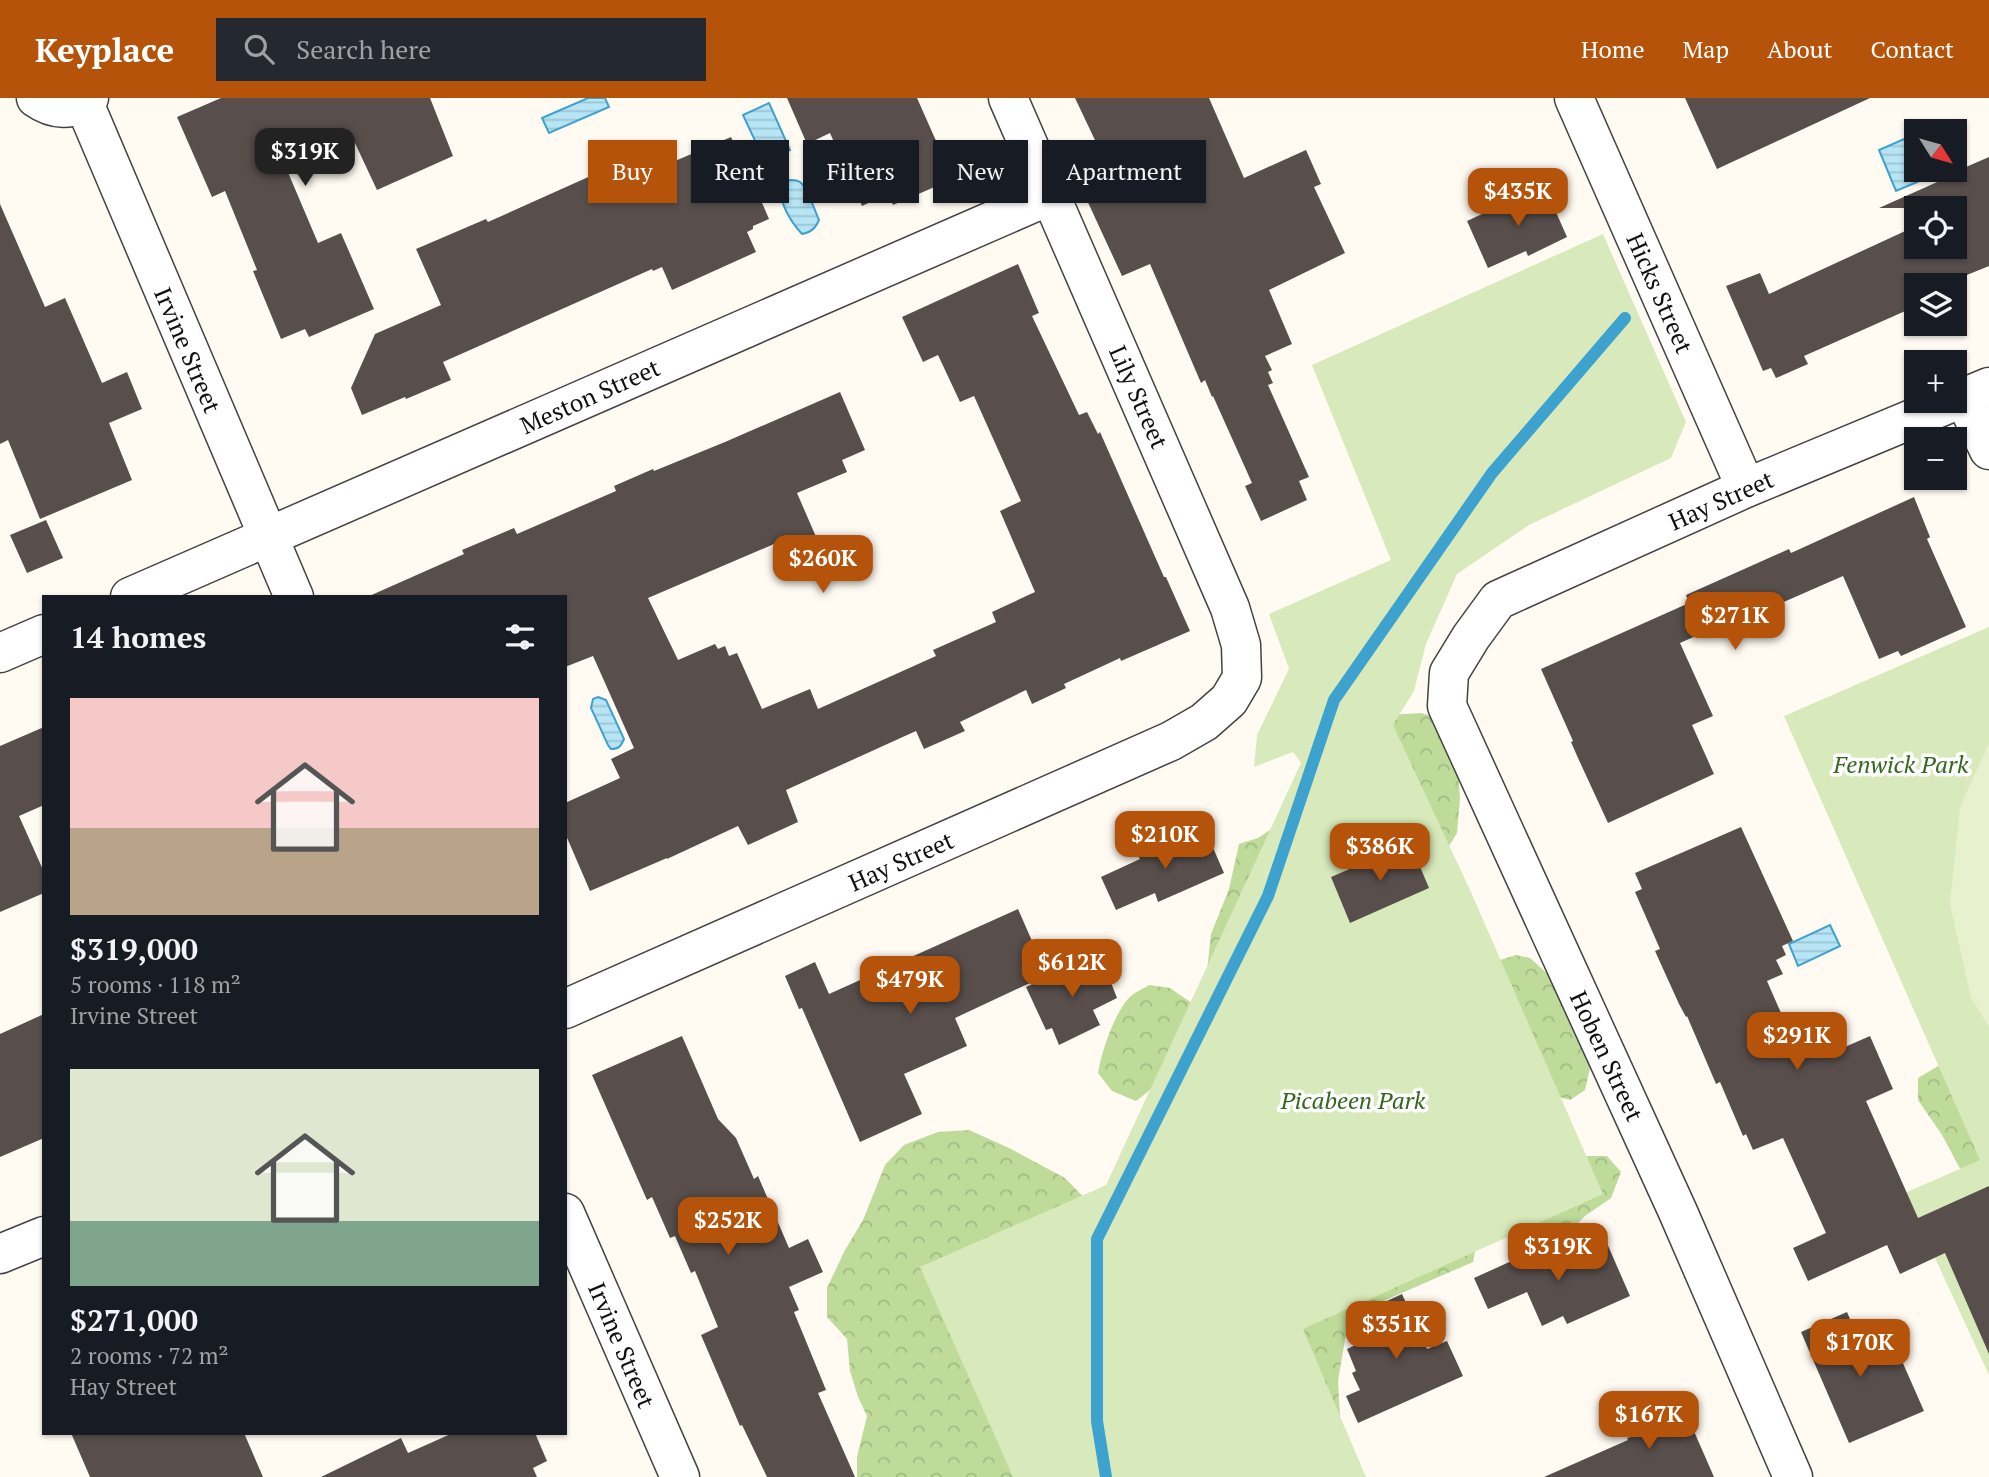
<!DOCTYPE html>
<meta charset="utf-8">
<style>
:root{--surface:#171b24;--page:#242831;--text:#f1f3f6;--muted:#9ea1a6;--accent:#b45309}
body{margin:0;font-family:"PT Serif",serif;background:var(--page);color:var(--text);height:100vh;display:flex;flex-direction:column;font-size:26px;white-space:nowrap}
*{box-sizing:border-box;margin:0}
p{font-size:23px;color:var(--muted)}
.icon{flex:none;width:38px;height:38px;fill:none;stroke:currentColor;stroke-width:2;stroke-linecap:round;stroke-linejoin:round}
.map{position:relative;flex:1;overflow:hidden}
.drawer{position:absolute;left:42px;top:497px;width:525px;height:840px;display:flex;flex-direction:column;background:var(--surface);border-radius:0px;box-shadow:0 2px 5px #0004}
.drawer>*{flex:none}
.top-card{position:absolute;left:588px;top:42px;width:665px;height:63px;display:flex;gap:14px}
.needle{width:46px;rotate:127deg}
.tools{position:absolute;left:1904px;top:21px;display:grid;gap:14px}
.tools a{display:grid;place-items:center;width:63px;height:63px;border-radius:0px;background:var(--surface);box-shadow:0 2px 5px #0004;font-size:35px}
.price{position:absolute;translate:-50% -60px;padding:0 16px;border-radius:14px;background:var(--accent);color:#fff;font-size:23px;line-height:46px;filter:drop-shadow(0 2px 4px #0008)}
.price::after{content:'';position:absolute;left:50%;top:42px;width:21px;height:16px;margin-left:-10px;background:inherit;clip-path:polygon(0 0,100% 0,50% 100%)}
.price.selected{background:#222;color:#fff}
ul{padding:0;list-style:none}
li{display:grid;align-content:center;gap:14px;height:371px;padding:0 28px}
li span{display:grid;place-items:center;height:217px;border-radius:0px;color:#555}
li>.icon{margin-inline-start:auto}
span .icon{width:126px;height:126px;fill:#fffc;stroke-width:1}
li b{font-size:30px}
h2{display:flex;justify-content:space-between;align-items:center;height:84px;padding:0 28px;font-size:30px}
.pill{padding:0 24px;border-radius:0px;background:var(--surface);box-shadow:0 2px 5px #0004;font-size:24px;line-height:63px}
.pill.selected{background:var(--accent);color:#fff}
header{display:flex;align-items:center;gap:42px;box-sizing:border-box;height:98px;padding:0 35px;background:var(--accent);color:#fff}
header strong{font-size:33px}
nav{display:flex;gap:38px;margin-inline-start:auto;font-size:24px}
.search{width:490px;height:63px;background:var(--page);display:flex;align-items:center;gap:18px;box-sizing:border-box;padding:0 24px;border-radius:0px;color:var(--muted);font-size:26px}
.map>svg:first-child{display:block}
.forest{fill:url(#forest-crowns)}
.park{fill:#d8eabb}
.pitch{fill:#e8f1cd}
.water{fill:url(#water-rules);stroke:#3ea2ce;stroke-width:2}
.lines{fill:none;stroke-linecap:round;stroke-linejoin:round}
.stream{stroke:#3ea2ce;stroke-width:12}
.building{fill:#584f4c}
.street-casing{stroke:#434343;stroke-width:41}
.street{stroke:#fff;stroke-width:38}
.labels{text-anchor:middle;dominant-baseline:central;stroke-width:7;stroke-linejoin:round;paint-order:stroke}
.street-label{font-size:24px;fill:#101010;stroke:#fff}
.park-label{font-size:24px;font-style:italic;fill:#35681f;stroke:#fff}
</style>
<header>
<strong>Keyplace</strong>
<div class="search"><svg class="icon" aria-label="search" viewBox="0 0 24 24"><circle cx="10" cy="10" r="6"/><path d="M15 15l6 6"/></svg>Search here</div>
<nav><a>Home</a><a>Map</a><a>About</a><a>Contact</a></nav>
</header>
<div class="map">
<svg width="1989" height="1379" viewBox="0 0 1989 1379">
<defs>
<pattern id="forest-crowns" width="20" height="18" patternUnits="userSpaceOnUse" patternTransform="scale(1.75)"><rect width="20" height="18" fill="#bedb9a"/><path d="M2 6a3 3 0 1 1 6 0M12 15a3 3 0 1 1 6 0" fill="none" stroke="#a2bb84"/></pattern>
<pattern id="water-rules" width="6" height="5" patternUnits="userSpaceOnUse" patternTransform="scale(1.75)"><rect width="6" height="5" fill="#b7e5f6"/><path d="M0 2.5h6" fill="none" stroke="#9cc3d2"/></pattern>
</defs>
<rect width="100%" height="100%" fill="#fffbf2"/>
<!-- forest -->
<path class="forest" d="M 1421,615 L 1437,620 L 1458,672 L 1460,701 L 1457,735 L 1444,756 L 1479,1131 L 1473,1164 L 1349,1218 L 1338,1283 L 1341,1335 L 1214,1379 L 857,1379 L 857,1359 L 867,1318 L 858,1299 L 850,1273 L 847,1241 L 827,1219 L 827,1190 L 845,1152 L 863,1122 L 885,1067 L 904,1047 L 938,1034 L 969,1032 L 1009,1050 L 1065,1080 L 1093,1109 L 1123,1104 L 1165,980 L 1136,1003 L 1112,993 L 1098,975 C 1101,955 1115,913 1130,899 C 1135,894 1143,891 1149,887 L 1170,890 L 1196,908 L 1205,891 L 1211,836 L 1229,791 L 1239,746 L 1258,740 L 1281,725 L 1389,617 Z
M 1516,857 L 1530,860 L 1551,879 L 1590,970 L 1585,992 L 1570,1002 L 1534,992 L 1487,866 Z
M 1950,961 L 1989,966 L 1983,1113 L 1942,1037 L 1918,1002 L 1918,980 Z
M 1568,1058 L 1607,1058 L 1621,1074 L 1611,1100 L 1585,1118 L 1570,1133 L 1521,1139 L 1498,1126 Z"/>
<!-- park -->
<path class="park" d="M 1603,136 L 1686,324 L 1671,360 L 1529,427 L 1457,476 L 1426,546 L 1414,593 L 1393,627 L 1470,792 L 1603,1096 L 1303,1231 L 1366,1379 L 1013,1379 L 920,1169 L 1106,1087 L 1301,665 L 1293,654 L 1254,669 L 1257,637 L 1289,571 L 1269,516 L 1391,462 L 1312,267 Z
M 1989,529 L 1989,1277 L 1905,1095 L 1980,1062 L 1784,618 Z"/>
<!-- pitch -->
<path class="pitch" d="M 1989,645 L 1989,929 L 1971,900 L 1950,806 L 1960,709 Z"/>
<!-- water -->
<path class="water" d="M 588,0 L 605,0 L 609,9 L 549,35 L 542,20 Z
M 769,5 L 790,52 L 765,64 L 743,17 Z
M 1904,41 L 1922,82 L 1896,93 L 1879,52 Z
M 788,82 C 793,82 796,81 800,84 C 807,89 815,113 819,122 C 815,131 811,134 802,136 C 791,124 779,105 781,89 Z
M 598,599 L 606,602 L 624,641 C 621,648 619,651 611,651 L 608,647 L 591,610 L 593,601 Z
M 1830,827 L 1840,848 L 1798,868 L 1789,846 Z"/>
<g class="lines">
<!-- stream -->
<path class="stream" d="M 1106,1379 L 1097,1323 L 1097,1141 L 1268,798 L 1334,602 L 1492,375 L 1625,220"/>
</g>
<!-- building -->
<path class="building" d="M 221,0 L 430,0 L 453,58 L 377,92 L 354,43 L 287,72 L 318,145 L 341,135 L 374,211 L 309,239 L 305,231 L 281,241 L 253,173 L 257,172 L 225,93 L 212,99 L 177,19 Z
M 787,0 L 917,0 L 953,81 L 893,107 L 888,96 L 862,108 L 830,35 L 807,46 Z
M 1075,0 L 1209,0 L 1244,80 L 1306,52 L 1321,86 L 1314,89 L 1345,155 L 1269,192 L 1292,246 L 1265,258 L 1272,272 L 1268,274 L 1273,285 L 1268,287 L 1309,379 L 1299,383 L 1307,402 L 1261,423 L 1245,388 L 1252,385 L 1213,298 L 1212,299 L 1205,282 L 1201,285 L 1150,166 L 1122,178 L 1073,72 L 1103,59 Z
M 1685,0 L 1870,0 L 1717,71 Z
M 731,39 L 742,64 L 744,63 L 769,121 L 753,128 L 753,131 L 747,134 L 756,154 L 672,192 L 662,169 L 653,173 L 652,171 L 443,264 L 451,282 L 406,301 L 405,299 L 362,317 L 351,290 L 375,236 L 441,207 L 416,151 L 486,121 L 488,124 L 595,76 L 603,95 L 610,92 L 612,97 L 670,71 L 668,66 Z
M 1989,59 L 1989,168 L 1957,181 L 1961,191 L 1955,194 L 1955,187 L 1916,187 L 1916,211 L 1913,213 L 1912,210 L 1804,258 L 1808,266 L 1776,280 L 1771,270 L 1763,273 L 1726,188 L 1760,175 L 1769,196 L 1916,128 L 1916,149 L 1955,149 L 1956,110 L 1879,110 L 1944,81 L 1943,79 Z
M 1544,87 L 1567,139 L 1528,158 L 1526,153 L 1488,170 L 1467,123 Z
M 0,106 L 45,209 L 65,200 L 102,285 L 127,274 L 142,311 L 109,325 L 132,382 L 40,421 L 8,342 L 0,346 Z
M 1018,166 L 1039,215 L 1032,218 L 1079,317 L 1087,314 L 1098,336 L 1100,334 L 1164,479 L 1166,479 L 1190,533 L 1121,563 L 1120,560 L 1064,586 L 1066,590 L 1032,606 L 1026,592 L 960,624 L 965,633 L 924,651 L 916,633 L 786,692 L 798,724 L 748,747 L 738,728 L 667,761 L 667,760 L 590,793 L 565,735 L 565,705 L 620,680 L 611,661 L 634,650 L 593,558 L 565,569 L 565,499 L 367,499 L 464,456 L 462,452 L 514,430 L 517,436 L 616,393 L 614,388 L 653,371 L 654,373 L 725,344 L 840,294 L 865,352 L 842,362 L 847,374 L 797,395 L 817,441 L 779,457 L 774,446 L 648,500 L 678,562 L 715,546 L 718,551 L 725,548 L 729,558 L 737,555 L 762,611 L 810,591 L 818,611 L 936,558 L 933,552 L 996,524 L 992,514 L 1035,494 L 1000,413 L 1021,403 L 974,298 L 960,304 L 938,257 L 923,264 L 902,219 Z
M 1914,399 L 1930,439 L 1927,441 L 1966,529 L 1901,558 L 1898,553 L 1879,561 L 1843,478 L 1745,521 L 1743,517 L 1680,545 L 1713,618 L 1692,627 L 1714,676 L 1608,725 L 1578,660 L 1571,644 L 1573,643 L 1541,571 L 1689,505 L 1686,497 L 1789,451 L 1791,455 Z
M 46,422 L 63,460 L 27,475 L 10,437 Z
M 44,629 L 44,707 L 19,718 L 44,774 L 44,795 L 0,814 L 0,648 Z
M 1204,729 L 1224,775 L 1158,804 L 1155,795 L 1116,812 L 1101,779 L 1140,761 L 1138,758 Z
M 1741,729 L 1793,843 L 1782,848 L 1786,857 L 1776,862 L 1783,876 L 1767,883 L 1792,940 L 1826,925 L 1838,952 L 1870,938 L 1893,991 L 1866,1003 L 1918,1120 L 1989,1088 L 1989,1256 L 1945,1155 L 1900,1176 L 1887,1147 L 1808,1183 L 1793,1150 L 1826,1135 L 1783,1040 L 1753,1052 L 1746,1036 L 1743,1038 L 1720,984 L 1716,986 L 1687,918 L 1686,919 L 1679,906 L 1655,853 L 1660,851 L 1635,794 L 1642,791 L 1635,775 Z
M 1410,745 L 1429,790 L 1350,825 L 1331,779 Z
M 1018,811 L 1047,877 L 955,920 L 967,948 L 904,976 L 922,1016 L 860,1044 L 802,910 L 799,911 L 785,878 L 815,864 L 829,896 Z
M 1087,862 L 1104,867 L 1117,900 L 1093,912 L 1100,927 L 1059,947 L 1052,930 L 1046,932 L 1026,889 Z
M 44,916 L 44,1040 L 0,1059 L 0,936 Z
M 682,938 L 718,1021 L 736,1040 L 754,1081 L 758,1078 L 789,1150 L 808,1141 L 823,1174 L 789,1189 L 799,1212 L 794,1214 L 826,1292 L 818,1295 L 855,1379 L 767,1379 L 742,1327 L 740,1328 L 701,1237 L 718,1229 L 695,1173 L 691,1175 L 675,1138 L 670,1140 L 652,1099 L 647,1102 L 592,977 Z
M 1592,1143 L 1606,1143 L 1630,1198 L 1567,1226 L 1563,1218 L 1542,1228 L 1527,1194 L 1488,1211 L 1474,1180 L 1538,1151 L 1543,1165 Z
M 1402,1196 L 1427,1251 L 1447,1243 L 1463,1278 L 1358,1325 L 1346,1298 L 1360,1292 L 1352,1275 L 1356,1273 L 1347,1251 L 1370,1240 L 1359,1216 Z
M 1847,1214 L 1859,1242 L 1866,1239 L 1876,1264 L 1898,1254 L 1924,1313 L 1849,1345 L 1801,1234 Z
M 1676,1305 L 1681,1316 L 1686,1315 L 1714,1379 L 1544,1379 L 1628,1342 L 1627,1340 L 1631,1339 L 1626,1327 Z
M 71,1335 L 244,1335 L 263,1379 L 90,1379 Z
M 453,1335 L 535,1335 L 547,1363 L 533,1370 L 537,1379 L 321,1379 L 401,1340 L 408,1355 Z"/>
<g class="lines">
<!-- street casing -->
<g class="street-casing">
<path id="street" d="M 36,0 C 53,12 73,14 89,0
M 1574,0 L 1746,390
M 84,5 L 294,499
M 1964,300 L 1989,352
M 130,499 L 1051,97
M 0,555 L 44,536
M 565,911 L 1171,643 L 1204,624 L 1229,602 L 1242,580 L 1241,547 L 1230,510 L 1008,0
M 565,1115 L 680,1379
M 0,1156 L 44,1138
M 1793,1379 L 1678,1114 L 1447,608 L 1449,575 L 1471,539 L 1498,502 L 1746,390 L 1989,289"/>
</g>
<!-- street -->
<use href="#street" class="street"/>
</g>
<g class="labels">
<!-- street labels -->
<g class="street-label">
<text transform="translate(1660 195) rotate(66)">Hicks Street</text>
<text transform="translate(188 252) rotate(67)">Irvine Street</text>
<text transform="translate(590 298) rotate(-24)">Meston Street</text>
<text transform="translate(1139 299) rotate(66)">Lily Street</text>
<text transform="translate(1721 402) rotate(-24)">Hay Street</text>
<text transform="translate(901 763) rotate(-24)">Hay Street</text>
<text transform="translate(1607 958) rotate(65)">Hoben Street</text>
<text transform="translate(622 1247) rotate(67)">Irvine Street</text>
</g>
<!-- park labels -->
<g class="park-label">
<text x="1901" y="666">Fenwick Park</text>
<text x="1353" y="1002">Picabeen Park</text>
</g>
</g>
</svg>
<div class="tools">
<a><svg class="needle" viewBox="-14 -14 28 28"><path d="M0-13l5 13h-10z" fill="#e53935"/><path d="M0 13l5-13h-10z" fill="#9ea1a6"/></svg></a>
<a><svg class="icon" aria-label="locate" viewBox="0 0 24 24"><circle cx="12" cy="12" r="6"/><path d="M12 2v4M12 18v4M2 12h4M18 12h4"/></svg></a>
<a><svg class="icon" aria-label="layers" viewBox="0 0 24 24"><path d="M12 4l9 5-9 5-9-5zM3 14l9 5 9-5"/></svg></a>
<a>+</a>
<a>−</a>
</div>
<b class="price selected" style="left:305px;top:90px">$319K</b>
<b class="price" style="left:1518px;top:130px">$435K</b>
<b class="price" style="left:823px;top:497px">$260K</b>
<b class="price" style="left:1735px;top:554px">$271K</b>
<b class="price" style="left:1165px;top:773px">$210K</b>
<b class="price" style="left:1380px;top:785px">$386K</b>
<b class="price" style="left:1072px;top:901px">$612K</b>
<b class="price" style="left:910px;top:918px">$479K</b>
<b class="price" style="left:1797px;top:974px">$291K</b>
<b class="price" style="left:728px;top:1159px">$252K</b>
<b class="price" style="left:1558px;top:1185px">$319K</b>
<b class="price" style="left:1396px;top:1263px">$351K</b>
<b class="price" style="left:1860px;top:1281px">$170K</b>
<b class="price" style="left:1649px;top:1353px">$167K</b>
<div class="top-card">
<a class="pill selected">Buy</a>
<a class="pill">Rent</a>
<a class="pill">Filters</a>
<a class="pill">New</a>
<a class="pill">Apartment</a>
</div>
<section class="drawer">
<h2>14 homes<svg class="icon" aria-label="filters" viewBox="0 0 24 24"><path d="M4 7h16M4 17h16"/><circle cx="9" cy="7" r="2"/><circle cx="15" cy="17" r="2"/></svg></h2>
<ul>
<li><span style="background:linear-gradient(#f6c9c9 60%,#b9a48a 0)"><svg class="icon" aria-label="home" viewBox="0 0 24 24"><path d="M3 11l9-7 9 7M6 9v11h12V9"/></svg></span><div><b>$319,000</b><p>5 rooms · 118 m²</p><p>Irvine Street</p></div></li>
<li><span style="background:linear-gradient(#dfe7d0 70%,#7fa58c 0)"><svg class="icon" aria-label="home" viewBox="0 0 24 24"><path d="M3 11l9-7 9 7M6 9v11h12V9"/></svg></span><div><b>$271,000</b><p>2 rooms · 72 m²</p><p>Hay Street</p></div></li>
</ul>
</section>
</div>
